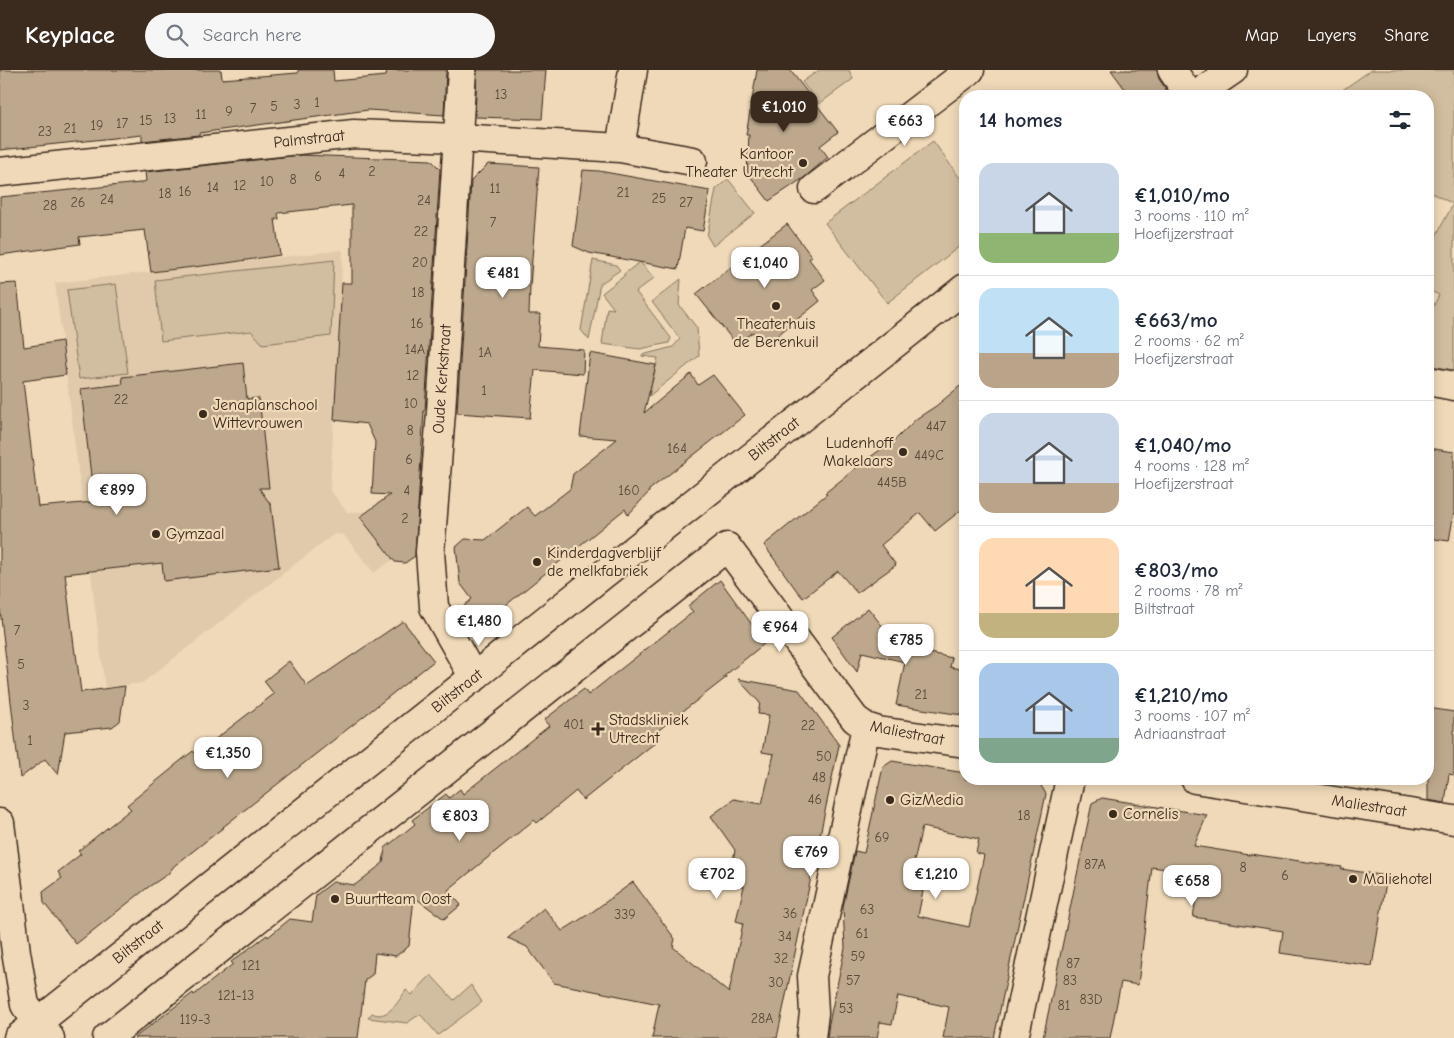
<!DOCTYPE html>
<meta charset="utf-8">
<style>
:root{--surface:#fff;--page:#f6f6f7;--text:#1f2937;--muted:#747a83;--line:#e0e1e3;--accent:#3b2a1e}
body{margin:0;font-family:"Comic Neue",sans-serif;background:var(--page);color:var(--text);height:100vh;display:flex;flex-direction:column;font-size:19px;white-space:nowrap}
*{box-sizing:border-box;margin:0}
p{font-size:16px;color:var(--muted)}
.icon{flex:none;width:28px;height:28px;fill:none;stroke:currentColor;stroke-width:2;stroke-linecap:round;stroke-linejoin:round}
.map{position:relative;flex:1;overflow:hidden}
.drawer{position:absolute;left:959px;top:20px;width:475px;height:695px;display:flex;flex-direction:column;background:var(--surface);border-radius:20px;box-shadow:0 2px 12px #0003}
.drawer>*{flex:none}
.price{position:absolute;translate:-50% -42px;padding:0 11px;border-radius:10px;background:#fff;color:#222;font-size:16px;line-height:32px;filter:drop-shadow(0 1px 2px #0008)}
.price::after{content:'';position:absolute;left:50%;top:30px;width:15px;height:11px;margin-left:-8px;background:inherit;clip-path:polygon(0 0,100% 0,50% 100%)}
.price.active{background:var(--accent);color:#fff}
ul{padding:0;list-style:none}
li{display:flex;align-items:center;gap:15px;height:125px;padding:0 20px}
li+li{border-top:1px solid var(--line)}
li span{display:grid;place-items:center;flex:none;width:140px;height:100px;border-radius:15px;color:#555}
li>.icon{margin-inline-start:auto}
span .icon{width:60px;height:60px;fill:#fffc;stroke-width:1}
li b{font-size:21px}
h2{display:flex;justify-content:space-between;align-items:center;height:60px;padding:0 20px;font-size:21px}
header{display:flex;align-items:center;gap:30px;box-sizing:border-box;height:70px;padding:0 25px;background:var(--accent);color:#fff}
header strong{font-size:24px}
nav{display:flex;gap:28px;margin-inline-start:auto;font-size:18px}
.search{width:350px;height:45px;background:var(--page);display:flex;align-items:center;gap:12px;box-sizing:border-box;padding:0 18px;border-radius:28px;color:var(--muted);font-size:19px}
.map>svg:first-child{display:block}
.built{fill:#e0caab}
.green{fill:#d1bd9f;stroke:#86745e}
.building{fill:#bda88d;stroke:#3b2a1e;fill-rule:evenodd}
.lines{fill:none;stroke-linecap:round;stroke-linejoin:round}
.street-casing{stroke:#3b2a1e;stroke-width:31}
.secondary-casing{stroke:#3b2a1e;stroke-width:31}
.street{stroke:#efd9b8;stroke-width:28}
.secondary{stroke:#efd9b8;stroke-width:28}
.poi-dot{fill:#3b2a1e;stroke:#efd9b8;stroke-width:2}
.labels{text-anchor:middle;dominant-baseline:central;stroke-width:4.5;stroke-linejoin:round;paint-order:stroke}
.number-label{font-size:14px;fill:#5c4a3a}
.street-label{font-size:16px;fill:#3b2a1e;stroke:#efd9b8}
.poi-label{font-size:16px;fill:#3b2a1e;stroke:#efd9b8;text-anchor:start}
</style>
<header>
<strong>Keyplace</strong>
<div class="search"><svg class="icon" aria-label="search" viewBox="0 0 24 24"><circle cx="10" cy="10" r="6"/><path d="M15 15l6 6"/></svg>Search here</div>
<nav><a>Map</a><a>Layers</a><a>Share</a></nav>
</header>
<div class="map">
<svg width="1454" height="968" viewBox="0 0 1454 968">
<rect width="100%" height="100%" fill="#efd9b8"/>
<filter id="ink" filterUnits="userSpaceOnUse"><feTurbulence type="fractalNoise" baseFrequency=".02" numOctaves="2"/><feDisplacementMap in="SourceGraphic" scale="10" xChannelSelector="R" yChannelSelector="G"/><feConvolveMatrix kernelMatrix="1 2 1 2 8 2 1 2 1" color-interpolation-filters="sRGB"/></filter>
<g filter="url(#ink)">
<!-- built -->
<path class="built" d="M 343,180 L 330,420 L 347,442 L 371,442 L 371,461 L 392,490 L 374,503 L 344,465 L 334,464 L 142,613 L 105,618 L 55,213 Z"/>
<!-- green -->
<path class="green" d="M 819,0 L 849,0 L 853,9 L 819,34 L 802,12 Z
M 1371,0 L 1454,0 L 1454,300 L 1428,295 L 1428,247 L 1439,225 L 1428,220 L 1428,181 L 1453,134 L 1428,121 L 1428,26 L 1334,26 Z
M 933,71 L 965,115 L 965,172 L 887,233 L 825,153 Z
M 728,109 L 755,143 L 713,176 L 707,166 L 716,119 Z
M 334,190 L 331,266 L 263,274 L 251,261 L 161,271 L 155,210 Z
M 593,190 L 616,195 L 620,200 L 600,214 L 589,270 L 581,260 Z
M 640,192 L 654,208 L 636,222 L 671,268 L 669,273 L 640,279 L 602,274 L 607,238 L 614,239 L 602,223 L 624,206 L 624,204 Z
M 681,209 L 679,235 L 697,258 L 699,286 L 649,326 L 658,288 L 642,286 L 642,285 L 673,277 L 680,269 L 652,232 Z
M 116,214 L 128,303 L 79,309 L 67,220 Z
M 431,905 L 454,930 L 471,915 L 482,932 L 438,965 L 420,944 L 407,953 L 368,948 L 372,943 C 387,951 399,931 406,920 L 412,925 Z"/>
<!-- building -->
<path class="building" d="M 0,0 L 221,0 L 222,9 L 298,3 L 298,0 L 333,0 L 334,11 L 386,6 L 387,0 L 446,0 L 444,45 L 368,40 L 199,63 L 199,65 L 142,71 L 142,65 L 0,80 Z
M 477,0 L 546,0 L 542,49 L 475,47 Z
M 757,0 L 790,0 L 838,62 L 820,76 L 828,87 L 805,107 L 769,131 L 747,102 L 749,65 L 746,65 Z
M 1111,0 L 1157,0 L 1159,9 L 1168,22 L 1162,26 L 1130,26 Z
M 301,85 L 431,90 L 440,99 L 425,340 L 424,340 L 415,486 L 405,493 L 395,492 L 360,447 L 390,425 L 372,424 L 375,372 L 367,354 L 334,350 L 342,213 L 352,213 L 352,135 L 278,143 L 279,149 L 275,149 L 280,185 L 227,193 L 151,202 L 145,160 L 79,167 L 80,174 L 0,185 L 0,127 L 140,113 L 146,111 L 145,102 Z
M 488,94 L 539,97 L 530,216 L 529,244 L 540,244 L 538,276 L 584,280 L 583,304 L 535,300 L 530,348 L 457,343 L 471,111 Z
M 583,100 L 599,101 L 710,121 L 703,161 L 685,158 L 678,199 L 589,183 L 573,176 Z
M 787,154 L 812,187 L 809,189 L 825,210 L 812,220 L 820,231 L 764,276 L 753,262 L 736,274 L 696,224 Z
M 17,213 L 24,277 L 62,271 L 66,305 L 23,311 L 38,437 L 94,432 L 81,319 L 123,314 L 122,307 L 243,293 L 247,329 L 259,328 L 269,418 L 259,418 L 271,435 L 279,497 L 164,511 L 162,493 L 65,504 L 75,584 L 76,584 L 81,622 L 125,616 L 120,651 L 112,657 L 65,662 L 58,705 L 45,689 L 20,708 L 0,539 L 0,214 Z
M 590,283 L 656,295 L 644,343 L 691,304 L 698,315 L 713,305 L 745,345 L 649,420 L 649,422 L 628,445 L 625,439 L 480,556 L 464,536 L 472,529 L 460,513 L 456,477 L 465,469 L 485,470 L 527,437 L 535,446 L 570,419 L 573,404 L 617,369 L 580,366 Z
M 965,312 L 965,437 L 935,461 L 920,443 L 881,475 L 896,495 L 857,523 L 838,501 L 803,528 L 797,521 L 764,475 L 827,424 L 825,423 L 866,390 L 897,368 L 916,349 L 936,336 Z
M 1428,378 L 1454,382 L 1454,442 L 1449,471 L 1428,468 Z
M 720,510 L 765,573 L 723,607 L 727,607 L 651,666 L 656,672 L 583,730 L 576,721 L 537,753 L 534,750 L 448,820 L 461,835 L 444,849 L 414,827 L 409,876 L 396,886 L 375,883 L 373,904 L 365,910 L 358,968 L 134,968 L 193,923 L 194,925 L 233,894 L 231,892 L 267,865 L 268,867 L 290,849 L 312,852 L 316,825 L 333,812 L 355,815 L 383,793 L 385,778 L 415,754 L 412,750 L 446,724 L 449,728 L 460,719 L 463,724 L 549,656 L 544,650 L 584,619 L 588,625 L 693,542 L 688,536 Z
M 868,538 L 887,562 L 895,555 L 912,579 L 952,588 L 950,597 L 965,600 L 965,626 L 962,645 L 896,635 L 905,592 L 862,582 L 857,602 L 832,567 Z
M 403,551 L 434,591 L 223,757 L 224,757 L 174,796 L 168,804 L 147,818 L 76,874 L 44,833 L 43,822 L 62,808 L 58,802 L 81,784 L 78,781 L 131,739 L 127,735 L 174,697 L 174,696 L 193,681 L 196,684 L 274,624 L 264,611 L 289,591 L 307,616 Z
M 738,609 L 799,620 L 839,675 L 777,968 L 652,968 L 659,934 L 554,913 L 527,877 L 508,868 L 544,838 L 562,861 L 592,842 L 633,812 L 675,869 L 673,877 L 729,923 L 743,853 L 736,851 L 744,816 L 729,813 L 735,780 L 711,746 L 734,729 L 762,734 L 774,684 L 762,682 L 769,645 L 758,644 L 760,633 Z
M 1428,638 L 1454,642 L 1454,705 L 1449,704 L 1445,733 L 1428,730 Z
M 892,691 L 965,703 L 965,709 L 1004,709 L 1040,714 L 1046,724 L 994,968 L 943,968 L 949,937 L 898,926 L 892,954 L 880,952 L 877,968 L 827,968 L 829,953 L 845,878 L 843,837 L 855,781 L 864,783 L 883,697 ZM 922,757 L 979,769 L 976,783 L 984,785 L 969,857 L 918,846 L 923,821 L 908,818 Z
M 1102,728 L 1207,745 L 1194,776 L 1250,785 L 1250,784 L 1314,793 L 1342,797 L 1341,799 L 1387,806 L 1372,896 L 1280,883 L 1283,861 L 1193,847 L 1200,804 L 1152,797 L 1138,915 L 1121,912 L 1110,968 L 1043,968 L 1092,733 Z"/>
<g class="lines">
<!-- street casing -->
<g class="street-casing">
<path id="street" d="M 462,0 L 441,342 L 430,482 L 434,537 L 474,608
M 633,0 L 620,78 L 693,91
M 1172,0 L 1190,26
M 0,102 L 354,64 L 457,68 L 620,78
M 814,119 L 970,0
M 1428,311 L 1454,316
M 1195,709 L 1454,750
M 0,753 L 16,882 L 25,935 L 50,968
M 107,968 L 727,477 L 855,649 L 866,657 L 878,661 L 965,673
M 811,968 L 814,943 L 812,906 L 866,657
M 1014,968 L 1070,709"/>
</g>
<!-- secondary casing -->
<g class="secondary-casing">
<path id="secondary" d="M 1195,26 L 1233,0
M 18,968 L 965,218"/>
</g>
<!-- street -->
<use href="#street" class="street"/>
<!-- secondary -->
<use href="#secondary" class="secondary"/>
</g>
</g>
<!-- markers -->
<g class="poi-dot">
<circle cx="803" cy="93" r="5"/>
<circle cx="776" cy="236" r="5"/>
<circle cx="203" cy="344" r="5"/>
<circle cx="903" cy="382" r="5"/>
<circle cx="156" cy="464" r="5"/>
<circle cx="537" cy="492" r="5"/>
<path d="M595.5 651.5h5v5h5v5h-5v5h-5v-5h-5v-5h5z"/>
<circle cx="890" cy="730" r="5"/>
<circle cx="1113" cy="744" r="5"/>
<circle cx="1353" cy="809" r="5"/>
<circle cx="335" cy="829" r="5"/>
</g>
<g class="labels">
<!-- number labels -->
<g class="number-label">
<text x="501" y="24">13</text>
<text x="317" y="32">1</text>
<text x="297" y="34">3</text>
<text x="274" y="36">5</text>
<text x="253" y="38">7</text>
<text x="229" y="41">9</text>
<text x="201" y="44">11</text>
<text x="170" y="48">13</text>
<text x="146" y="50">15</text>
<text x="122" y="53">17</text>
<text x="97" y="55">19</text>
<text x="70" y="58">21</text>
<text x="45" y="61">23</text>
<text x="372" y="101">2</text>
<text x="342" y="103">4</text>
<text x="318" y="106">6</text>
<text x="293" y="109">8</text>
<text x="267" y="111">10</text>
<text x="240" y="115">12</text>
<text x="213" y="117">14</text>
<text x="495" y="118">11</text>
<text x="185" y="121">16</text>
<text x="623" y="122">21</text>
<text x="165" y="123">18</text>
<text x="659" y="128">25</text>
<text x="107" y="129">24</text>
<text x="424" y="130">24</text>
<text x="78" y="132">26</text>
<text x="686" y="132">27</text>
<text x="50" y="135">28</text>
<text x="493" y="152">7</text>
<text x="421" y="161">22</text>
<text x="420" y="192">20</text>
<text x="418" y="222">18</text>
<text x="417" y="253">16</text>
<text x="415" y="279">14A</text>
<text x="485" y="282">1A</text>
<text x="413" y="305">12</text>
<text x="484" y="320">1</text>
<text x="121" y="329">22</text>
<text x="411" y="333">10</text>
<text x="936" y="356">447</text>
<text x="410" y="360">8</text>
<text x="677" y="378">164</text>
<text x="929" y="385">449C</text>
<text x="409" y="389">6</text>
<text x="892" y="412">445B</text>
<text x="407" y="420">4</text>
<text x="629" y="420">160</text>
<text x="405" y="448">2</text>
<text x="17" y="560">7</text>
<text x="21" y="594">5</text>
<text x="921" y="624">21</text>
<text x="26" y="635">3</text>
<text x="574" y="654">401</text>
<text x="808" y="655">22</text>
<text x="30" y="670">1</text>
<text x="824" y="686">50</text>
<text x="819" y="707">48</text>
<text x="815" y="729">46</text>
<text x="1024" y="745">18</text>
<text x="882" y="767">69</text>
<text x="1095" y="794">87A</text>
<text x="1243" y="797">8</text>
<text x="1285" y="805">6</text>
<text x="867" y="839">63</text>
<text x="790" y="843">36</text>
<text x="625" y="844">339</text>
<text x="862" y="863">61</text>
<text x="785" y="866">34</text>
<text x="858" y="886">59</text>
<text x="781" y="888">32</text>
<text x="1073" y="893">87</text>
<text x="251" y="895">121</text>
<text x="853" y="910">57</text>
<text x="1070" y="910">83</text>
<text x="776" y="912">30</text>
<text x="236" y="925">121-13</text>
<text x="1091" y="929">83D</text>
<text x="1064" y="935">81</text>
<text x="846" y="938">53</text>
<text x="762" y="948">28A</text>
<text x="195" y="949">119-3</text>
</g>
<!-- street labels -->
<g class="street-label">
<text transform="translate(309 69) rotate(-6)">Palmstraat</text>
<text transform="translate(442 309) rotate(-86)">Oude Kerkstraat</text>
<text transform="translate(774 369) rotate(-38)">Biltstraat</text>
<text transform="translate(457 621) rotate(-38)">Biltstraat</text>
<text transform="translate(907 663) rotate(11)">Maliestraat</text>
<text transform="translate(1369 736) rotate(9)">Maliestraat</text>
<text transform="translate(138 872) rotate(-38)">Biltstraat</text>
</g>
<!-- poi labels -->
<g class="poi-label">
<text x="793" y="84" text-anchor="end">Kantoor<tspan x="793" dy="18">Theater Utrecht</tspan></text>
<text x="776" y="254" text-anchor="middle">Theaterhuis<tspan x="776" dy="18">de Berenkuil</tspan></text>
<text x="213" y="335">Jenaplanschool<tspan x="213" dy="18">Wittevrouwen</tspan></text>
<text x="893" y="373" text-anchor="end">Ludenhoff<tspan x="893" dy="18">Makelaars</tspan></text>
<text x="166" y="464">Gymzaal</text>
<text x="547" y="483">Kinderdagverblijf<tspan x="547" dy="18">de melkfabriek</tspan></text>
<text x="609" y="650">Stadskliniek<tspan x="609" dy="18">Utrecht</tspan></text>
<text x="900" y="730">GizMedia</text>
<text x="1123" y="744">Cornelis</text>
<text x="1363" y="809">Maliehotel</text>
<text x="345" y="829">Buurtteam Oost</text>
</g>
</g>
</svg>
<b class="price active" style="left:784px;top:63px">€1,010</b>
<b class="price" style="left:905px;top:77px">€663</b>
<b class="price" style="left:765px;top:219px">€1,040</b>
<b class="price" style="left:503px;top:229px">€481</b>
<b class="price" style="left:117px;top:446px">€899</b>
<b class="price" style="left:479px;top:577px">€1,480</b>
<b class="price" style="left:780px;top:583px">€964</b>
<b class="price" style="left:906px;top:596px">€785</b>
<b class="price" style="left:228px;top:709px">€1,350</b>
<b class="price" style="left:460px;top:772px">€803</b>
<b class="price" style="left:811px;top:808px">€769</b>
<b class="price" style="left:717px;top:830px">€702</b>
<b class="price" style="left:936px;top:830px">€1,210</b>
<b class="price" style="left:1192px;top:837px">€658</b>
<section class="drawer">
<h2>14 homes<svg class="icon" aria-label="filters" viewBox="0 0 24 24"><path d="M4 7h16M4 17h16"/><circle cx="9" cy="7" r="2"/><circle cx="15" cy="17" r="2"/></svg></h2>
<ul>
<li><span style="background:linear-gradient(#c9d6e8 70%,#8fb573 0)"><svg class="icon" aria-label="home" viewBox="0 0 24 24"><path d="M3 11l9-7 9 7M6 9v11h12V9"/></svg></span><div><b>€1,010/mo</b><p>3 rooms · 110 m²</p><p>Hoefijzerstraat</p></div></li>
<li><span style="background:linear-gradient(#bfe0f5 65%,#b9a48a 0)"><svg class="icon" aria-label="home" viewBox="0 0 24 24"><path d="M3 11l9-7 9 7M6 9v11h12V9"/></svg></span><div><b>€663/mo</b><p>2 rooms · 62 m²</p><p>Hoefijzerstraat</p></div></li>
<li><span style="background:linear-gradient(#c9d6e8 70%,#b9a48a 0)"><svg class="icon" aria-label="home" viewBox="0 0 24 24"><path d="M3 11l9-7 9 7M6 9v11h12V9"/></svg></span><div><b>€1,040/mo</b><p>4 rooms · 128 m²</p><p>Hoefijzerstraat</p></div></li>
<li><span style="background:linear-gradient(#ffd9b3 75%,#c2b280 0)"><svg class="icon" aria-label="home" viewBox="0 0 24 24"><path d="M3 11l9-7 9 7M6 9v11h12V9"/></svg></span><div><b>€803/mo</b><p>2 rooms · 78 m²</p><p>Biltstraat</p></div></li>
<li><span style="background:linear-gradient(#a9c7e8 75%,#7fa58c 0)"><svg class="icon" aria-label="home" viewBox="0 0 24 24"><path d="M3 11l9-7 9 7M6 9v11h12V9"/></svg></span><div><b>€1,210/mo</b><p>3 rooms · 107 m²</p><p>Adriaanstraat</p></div></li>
</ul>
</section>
</div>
